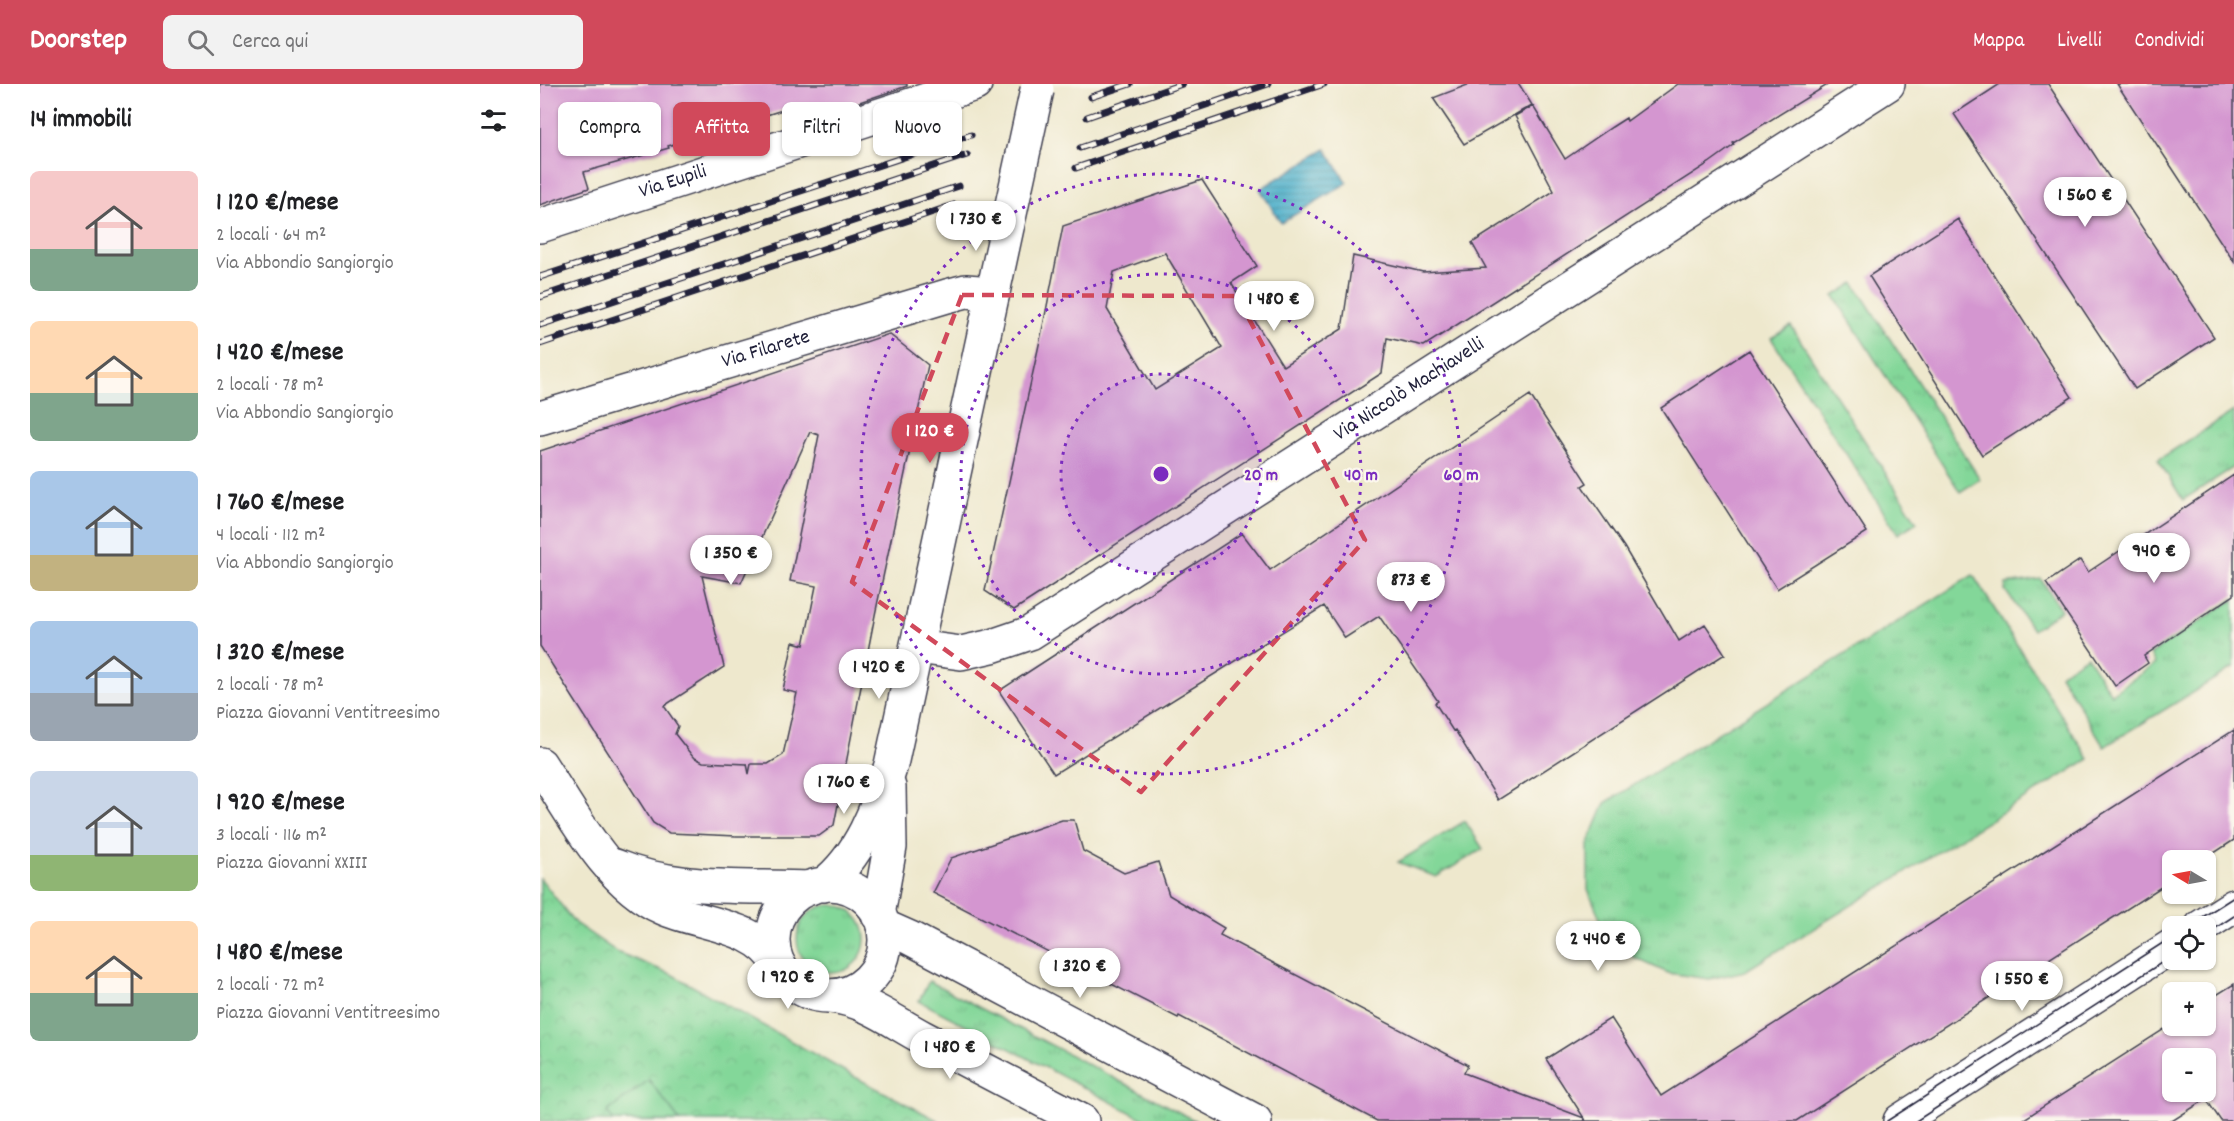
<!DOCTYPE html>
<html lang="it">
<meta charset="utf-8">
<style>
:root{--surface:#fff;--page:#f2f2f2;--text:#202124;--muted:#757577;--accent:#d1495b}
body{margin:0;font-family:Dekko,sans-serif;background:var(--page);color:var(--text);height:100vh;display:flex;flex-direction:column;font-size:22px;white-space:nowrap}
*{box-sizing:border-box;margin:0}
p{font-size:20px;color:var(--muted)}
.icon{flex:none;width:33px;height:33px;fill:none;stroke:currentColor;stroke-width:2;stroke-linecap:round;stroke-linejoin:round}
.map{position:relative;flex:1;overflow:hidden}
.sheet{display:flex;flex-direction:column;background:var(--surface);width:540px}
.sheet>*{flex:none}
.guide{position:absolute;left:18px;top:18px;width:570px;height:54px;display:flex;gap:12px}
.needle{width:39px;rotate:280deg}
.fabs{position:absolute;left:1622px;top:766px;display:grid;gap:12px}
.fabs a{display:grid;place-items:center;width:54px;height:54px;border-radius:9px;background:var(--surface);box-shadow:0 2px 4px #0004;font-size:30px}
.price{position:absolute;translate:-50% -51px;padding:0 14px;border-radius:21px;background:#fff;color:#222;font-size:20px;line-height:39px;filter:drop-shadow(0 2px 3px #0008)}
.price::after{content:'';position:absolute;left:50%;top:36px;width:18px;height:14px;margin-left:-9px;background:inherit;clip-path:polygon(0 0,100% 0,50% 100%)}
.price.selected{background:var(--accent);color:#fff}
ul{padding:0;list-style:none}
li{display:flex;align-items:center;gap:18px;height:150px;padding:0 30px}
li span{display:grid;place-items:center;flex:none;width:168px;height:120px;border-radius:9px;color:#555}
li>.icon{margin-inline-start:auto}
span .icon{width:72px;height:72px;fill:#fffc;stroke-width:1}
li b{font-size:26px}
h2{display:flex;justify-content:space-between;align-items:center;height:72px;padding:0 30px;font-size:26px}
.chip{padding:0 21px;border-radius:9px;background:var(--surface);box-shadow:0 2px 4px #0004;font-size:21px;line-height:54px}
.chip.selected{background:var(--accent);color:#fff}
header{display:flex;align-items:center;gap:36px;box-sizing:border-box;height:84px;padding:0 30px;background:var(--accent);color:#fff}
header strong{font-size:28px}
nav{display:flex;gap:33px;margin-inline-start:auto;font-size:21px}
.search{width:420px;height:54px;background:var(--page);display:flex;align-items:center;gap:15px;box-sizing:border-box;padding:0 21px;border-radius:9px;color:var(--muted);font-size:22px}
main{display:flex;flex:1;min-height:0}
.map>svg:first-child{display:block}
.grass{fill:url(#grass-tufts);stroke:#527c6a;stroke-width:1.5}
.park{fill:url(#park-crowns);stroke:#527c6a;stroke-width:1.5}
.pitch{fill:#83d799;stroke:#527c6a;stroke-width:1.5}
.water{fill:url(#water-rules);stroke:#366882;stroke-width:1.5}
.building{fill:#d496d0;fill-rule:evenodd}
.lines{fill:none;stroke-linecap:round;stroke-linejoin:round}
.minor-casing{stroke:#414051;stroke-width:36}
.minor{stroke:#fff;stroke-width:33}
.tram{stroke:#22223b;stroke-width:1.5}
.rail-casing{stroke:#22223b;stroke-width:7}
.rail{stroke:#fbf7ec;stroke-width:4.5;stroke-dasharray:14;stroke-linecap:butt}
.minor-bridge-casing{stroke:#414051;stroke-width:36;stroke-linecap:butt}
.minor-bridge{stroke:#fff;stroke-width:33}
.marked{fill:none;stroke:#d1495b;stroke-width:4.5;stroke-dasharray:12 8;stroke-linejoin:round}
.ring{fill:none;stroke:#7b2cbf;stroke-width:3;stroke-dasharray:3 6}
.labels{text-anchor:middle;dominant-baseline:central;stroke-width:4.5;stroke-linejoin:round;paint-order:stroke}
.street-label{font-size:21px;fill:#22223b;stroke:#fbf7ec}
.centre{fill:#7b2cbf;stroke:#fbf7ec;stroke-width:3}
.ring-label{font-size:18px;text-anchor:middle;font-weight:bold;fill:#7b2cbf;stroke:#fbf7ec;stroke-width:4.5;stroke-linejoin:round;paint-order:stroke}
</style>
<header>
<strong>Doorstep</strong>
<div class="search"><svg class="icon" aria-label="search" viewBox="0 0 24 24"><circle cx="10" cy="10" r="6"/><path d="M15 15l6 6"/></svg>Cerca qui</div>
<nav><a>Mappa</a><a>Livelli</a><a>Condividi</a></nav>
</header>
<main>
<section class="sheet">
<h2>14 immobili<svg class="icon" aria-label="filters" viewBox="0 0 24 24"><path d="M4 7h16M4 17h16"/><circle cx="9" cy="7" r="2"/><circle cx="15" cy="17" r="2"/></svg></h2>
<ul>
<li><span style="background:linear-gradient(#f6c9c9 65%,#7fa58c 0)"><svg class="icon" aria-label="home" viewBox="0 0 24 24"><path d="M3 11l9-7 9 7M6 9v11h12V9"/></svg></span><div><b>1 120 €/mese</b><p>2 locali · 64 m²</p><p>Via Abbondio Sangiorgio</p></div></li>
<li><span style="background:linear-gradient(#ffd9b3 60%,#7fa58c 0)"><svg class="icon" aria-label="home" viewBox="0 0 24 24"><path d="M3 11l9-7 9 7M6 9v11h12V9"/></svg></span><div><b>1 420 €/mese</b><p>2 locali · 78 m²</p><p>Via Abbondio Sangiorgio</p></div></li>
<li><span style="background:linear-gradient(#a9c7e8 70%,#c2b280 0)"><svg class="icon" aria-label="home" viewBox="0 0 24 24"><path d="M3 11l9-7 9 7M6 9v11h12V9"/></svg></span><div><b>1 760 €/mese</b><p>4 locali · 112 m²</p><p>Via Abbondio Sangiorgio</p></div></li>
<li><span style="background:linear-gradient(#a9c7e8 60%,#9aa5b1 0)"><svg class="icon" aria-label="home" viewBox="0 0 24 24"><path d="M3 11l9-7 9 7M6 9v11h12V9"/></svg></span><div><b>1 320 €/mese</b><p>2 locali · 78 m²</p><p>Piazza Giovanni Ventitreesimo</p></div></li>
<li><span style="background:linear-gradient(#c9d6e8 70%,#8fb573 0)"><svg class="icon" aria-label="home" viewBox="0 0 24 24"><path d="M3 11l9-7 9 7M6 9v11h12V9"/></svg></span><div><b>1 920 €/mese</b><p>3 locali · 116 m²</p><p>Piazza Giovanni XXIII</p></div></li>
<li><span style="background:linear-gradient(#ffd9b3 60%,#7fa58c 0)"><svg class="icon" aria-label="home" viewBox="0 0 24 24"><path d="M3 11l9-7 9 7M6 9v11h12V9"/></svg></span><div><b>1 480 €/mese</b><p>2 locali · 72 m²</p><p>Piazza Giovanni Ventitreesimo</p></div></li>
</ul>
</section>
<div class="map">
<svg width="1694" height="1037" viewBox="0 0 1694 1037">
<defs>
<pattern id="grass-tufts" width="24" height="20" patternUnits="userSpaceOnUse" patternTransform="scale(1.5)"><rect width="24" height="20" fill="#83d799"/><path d="M3 7l-1-3M5 7V3M7 7l1-3M15 17l-1-3M17 17v-4M19 17l1-3" fill="none" stroke="#71b885"/></pattern>
<pattern id="park-crowns" width="20" height="18" patternUnits="userSpaceOnUse" patternTransform="scale(1.5)"><rect width="20" height="18" fill="#83d799"/><path d="M2 6a3 3 0 1 1 6 0M12 15a3 3 0 1 1 6 0" fill="none" stroke="#71b885"/></pattern>
<pattern id="water-rules" width="6" height="5" patternUnits="userSpaceOnUse" patternTransform="scale(1.5)"><rect width="6" height="5" fill="#4bafca"/><path d="M0 2.5h6" fill="none" stroke="#3e8ea5"/></pattern>
</defs>
<rect width="100%" height="100%" fill="#fbf7ec"/>
<filter id="ink" filterUnits="userSpaceOnUse"><feTurbulence type="fractalNoise" baseFrequency=".0167" numOctaves="2"/><feDisplacementMap in="SourceGraphic" scale="12" xChannelSelector="R" yChannelSelector="G"/><feConvolveMatrix kernelMatrix="1 2 1 2 8 2 1 2 1" color-interpolation-filters="sRGB"/></filter>
<filter id="wash" filterUnits="userSpaceOnUse"><feTurbulence type="fractalNoise" baseFrequency=".008" numOctaves="4" result="noise"/><feDisplacementMap in="SourceGraphic" scale="24" xChannelSelector="R" yChannelSelector="G"/><feGaussianBlur stdDeviation="1.35" result="paint"/><feColorMatrix in="noise" values="0 0 0 0 0 0 0 0 0 0 0 0 0 0 0 0 0 1.4 0 .05"/><feComposite in="paint" operator="in"/></filter>
<g filter="url(#wash)">
<rect width="100%" height="100%" fill="#eee8cd"/>
<!-- grass -->
<path class="grass" d="M 1314,199 L 1440,395 L 1420,408 L 1294,212 Z
M 1251,242 L 1377,438 L 1358,450 L 1231,254 Z
M 1694,327 L 1694,383 L 1643,416 L 1618,376 Z
M 1433,491 L 1549,675 L 1205,887 L 1169,895 L 1128,889 L 1095,874 L 1065,847 L 1048,805 L 1048,760 L 1065,719 Z
M 1501,495 L 1521,526 L 1493,546 L 1465,506 L 1466,500 Z
M 1694,515 L 1694,583 L 1564,663 L 1520,590 L 1547,572 L 1571,610 L 1615,580 L 1610,570 Z
M 925,737 L 943,765 L 896,793 L 858,778 Z
M257 855a34 34 0 1 1 68 0a34 34 0 1 1-68 0Z
M 389,897 L 656,1037 L 607,1037 L 379,917 Z"/>
<!-- park -->
<path class="park" d="M 0,794 L 35,839 L 77,868 L 131,890 L 315,993 L 399,1037 L 0,1037 Z"/>
<!-- pitch -->
<path class="pitch" d="M 109,996 L 140,1037 L 74,1037 L 67,1028 Z"/>
<!-- water -->
<path class="water" d="M 786,65 L 807,99 L 741,139 L 720,105 Z"/>
<g id="blocks">
<!-- building -->
<path class="building" d="M 0,0 L 367,0 L 367,2 L 260,38 L 255,22 L 128,62 L 129,64 L 44,88 L 49,104 L 0,121 Z
M 930,0 L 979,0 L 992,21 L 924,60 L 893,14 Z
M 1138,0 L 1289,0 L 1193,59 L 1194,61 L 1169,79 L 884,262 L 847,254 L 842,289 L 474,526 L 445,507 L 502,247 L 523,142 L 662,96 L 717,182 L 691,199 L 743,282 L 802,245 L 813,172 L 883,188 L 946,184 L 932,159 L 1014,107 L 975,32 L 993,22 L 1025,75 L 1072,43 L 1086,34 L 1087,37 ZM 625,169 L 682,264 L 615,306 L 567,225 L 574,188 Z
M 1460,0 L 1508,0 L 1674,253 L 1595,305 L 1414,30 Z
M 1577,0 L 1694,0 L 1694,178 Z
M 1418,135 L 1532,313 L 1442,371 L 1329,192 Z
M 349,250 L 388,281 L 335,531 L 294,741 L 279,752 L 197,752 L 129,749 L 113,739 L 0,562 L 0,367 ZM 270,348 L 279,351 L 250,497 L 276,502 L 264,561 L 253,558 L 243,606 L 257,609 L 243,671 L 228,680 L 211,680 L 209,690 L 207,680 L 163,678 L 153,673 L 135,650 L 138,642 L 124,622 L 184,583 L 162,492 L 201,499 Z
M 1209,266 L 1327,448 L 1237,505 L 1121,324 Z
M 990,311 L 1047,399 L 1042,402 L 1084,463 L 1139,557 L 1165,540 L 1185,570 L 958,716 L 915,646 L 913,647 L 895,619 L 898,617 L 839,532 L 805,554 L 784,522 L 514,690 L 459,607 L 702,449 L 730,486 Z
M 1694,391 L 1694,511 L 1604,572 L 1608,579 L 1575,602 L 1506,499 L 1540,476 L 1548,488 Z
M 1694,646 L 1694,756 L 1662,777 L 1632,777 L 1632,796 L 1257,1037 L 1046,1037 L 1045,1035 L 1044,1037 L 837,1037 L 639,932 L 638,934 L 393,809 L 411,774 L 522,736 L 534,736 L 543,767 L 584,789 L 618,778 L 629,811 L 684,844 L 680,851 L 928,981 L 924,989 L 1044,1034 L 1006,975 L 1071,934 L 1121,1012 Z
M 1694,900 L 1694,1037 L 1681,1037 L 1666,1015 L 1632,1037 L 1481,1037 L 1632,940 L 1632,942 L 1665,942 L 1665,918 ZM 1632,975 L 1665,975 L 1665,1008 L 1632,1008 Z"/>
</g>
</g>
<g filter="url(#ink)">
<use href="#blocks" fill-opacity="0" stroke="#414051" stroke-width="1.5"/>
<g class="lines">
<!-- minor casing -->
<g class="minor-casing">
<g id="minor">
<path id="s1" d="M 0,142 L 435,0"/>
<path id="s2" d="M 0,334 L 407,212 L 426,207 L 453,209"/>
<path id="s3" d="M 377,563 L 421,569 L 452,562 L 490,549 L 1348,0"/>
<path d="M 0,680 C 32,729 68,800 123,824 C 161,841 218,840 239,881"/>
<path d="M 75,782 C 137,808 204,801 270,804"/>
<circle cx="289" cy="856" r="56"/>
<path d="M 283,801 C 320,773 338,724 351,681 L 468,139"/>
<path d="M 338,831 L 350,763 L 349,703"/>
<path d="M 343,842 L 370,854 L 715,1037"/>
<path d="M 1661,843 L 1694,822"/>
<path d="M 291,912 C 326,916 352,937 382,953 C 436,981 489,1009 542,1037"/>
<path d="M 1360,1037 L 1632,862"/>
</g>
</g>
<!-- minor -->
<use href="#minor" class="minor"/>
<!-- tram -->
<path class="tram" d="M 1647,843 L 1694,813
M 1665,851 L 1694,832
M 1347,1037 L 1632,853
M 1376,1037 L 1632,872"/>
<!-- rail casing -->
<g class="rail-casing">
<path id="rail" d="M 551,13 L 590,0
M 547,33 L 642,0
M 540,64 L 728,0
M 536,84 L 784,0
M 0,193 L 431,51
M 0,213 L 427,71
M 0,241 L 419,102
M 0,260 L 414,121"/>
</g>
<!-- rail -->
<use href="#rail" class="rail"/>
<!-- minor-bridge casing -->
<g class="minor-bridge-casing">
<path id="minor-bridge" d="M 468,139 L 497,6"/>
</g>
<!-- minor-bridge -->
<use href="#minor-bridge" class="minor-bridge"/>
</g>
</g>
<!-- marked area -->
<path class="marked" d="M 422,211 L 697,212 L 825,456 L 601,708 L 312,498 Z"/>
<!-- distance rings -->
<circle cx="621" cy="390" r="100" fill="#7b2cbf" fill-opacity=".12"/>
<g class="ring">
<circle cx="621" cy="390" r="100"/>
<circle cx="621" cy="390" r="200"/>
<circle cx="621" cy="390" r="300"/>
</g>
<g class="labels">
<!-- street labels -->
<g class="street-label">
<text stroke="none"><textPath href="#s1" startOffset="140">Via Eupili</textPath></text>
<text stroke="none"><textPath href="#s2" startOffset="236">Via Filarete</textPath></text>
<text stroke="none"><textPath href="#s3" startOffset="567">Via Niccolò Machiavelli</textPath></text>
</g>
</g>
<circle cx="621" cy="390" r="9" class="centre"/>
<g class="ring-label">
<text x="721" y="396">20 m</text>
<text x="821" y="396">40 m</text>
<text x="921" y="396">60 m</text>
</g>
</svg>
<div class="fabs">
<a><svg class="needle" viewBox="-14 -14 28 28"><path d="M0-13l5 13h-10z" fill="#e53935"/><path d="M0 13l5-13h-10z" fill="#757577"/></svg></a>
<a><svg class="icon" aria-label="locate" viewBox="0 0 24 24"><circle cx="12" cy="12" r="6"/><path d="M12 2v4M12 18v4M2 12h4M18 12h4"/></svg></a>
<a>+</a>
<a>−</a>
</div>
<b class="price" style="left:1545px;top:144px">1 560 €</b>
<b class="price" style="left:436px;top:168px">1 730 €</b>
<b class="price" style="left:734px;top:248px">1 480 €</b>
<b class="price selected" style="left:390px;top:380px">1 120 €</b>
<b class="price" style="left:1614px;top:500px">940 €</b>
<b class="price" style="left:191px;top:502px">1 350 €</b>
<b class="price" style="left:871px;top:529px">873 €</b>
<b class="price" style="left:339px;top:616px">1 420 €</b>
<b class="price" style="left:304px;top:731px">1 760 €</b>
<b class="price" style="left:1058px;top:888px">2 440 €</b>
<b class="price" style="left:540px;top:915px">1 320 €</b>
<b class="price" style="left:248px;top:926px">1 920 €</b>
<b class="price" style="left:1482px;top:928px">1 550 €</b>
<b class="price" style="left:410px;top:996px">1 480 €</b>
<div class="guide">
<a class="chip">Compra</a>
<a class="chip selected">Affitta</a>
<a class="chip">Filtri</a>
<a class="chip">Nuovo</a>
</div>
</div>
</main>
